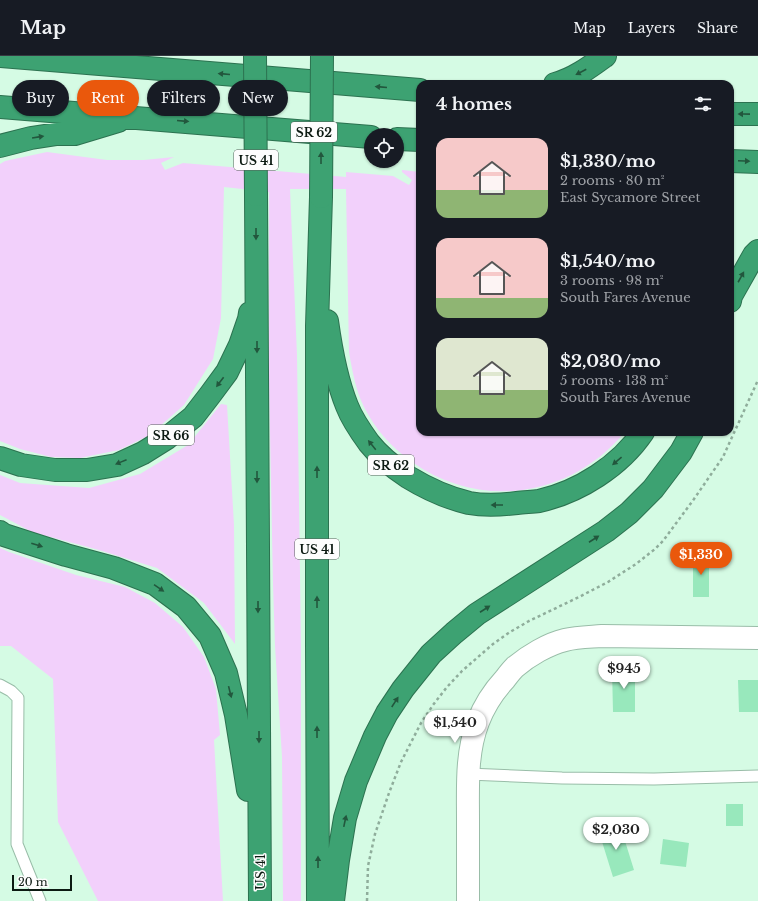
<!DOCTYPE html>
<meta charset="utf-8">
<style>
:root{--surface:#171b24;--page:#242831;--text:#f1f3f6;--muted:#9ea1a6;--line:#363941;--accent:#ea580c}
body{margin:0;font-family:"Libre Baskerville",serif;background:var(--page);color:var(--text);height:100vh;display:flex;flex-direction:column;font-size:15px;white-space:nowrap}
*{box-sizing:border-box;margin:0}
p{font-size:13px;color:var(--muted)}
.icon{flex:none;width:22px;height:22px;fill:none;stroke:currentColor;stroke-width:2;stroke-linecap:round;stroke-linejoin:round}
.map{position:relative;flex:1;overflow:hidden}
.drawer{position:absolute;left:416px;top:24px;width:318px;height:356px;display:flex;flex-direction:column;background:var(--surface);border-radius:12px;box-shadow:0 1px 3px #0004}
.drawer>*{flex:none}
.guide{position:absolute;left:12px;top:24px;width:344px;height:36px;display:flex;gap:8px}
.controls{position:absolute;left:364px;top:72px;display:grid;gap:8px}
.controls a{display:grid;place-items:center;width:40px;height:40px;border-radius:50%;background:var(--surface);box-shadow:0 1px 3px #0004;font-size:20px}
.scale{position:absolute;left:12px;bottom:10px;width:60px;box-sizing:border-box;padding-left:4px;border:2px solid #0c1a12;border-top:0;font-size:11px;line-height:14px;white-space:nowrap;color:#0c1a12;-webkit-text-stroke:3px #fdfdfd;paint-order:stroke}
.price{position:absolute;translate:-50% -34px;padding:0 9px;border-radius:14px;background:#fff;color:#222;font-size:13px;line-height:26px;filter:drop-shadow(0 1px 2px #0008)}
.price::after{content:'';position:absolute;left:50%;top:24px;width:12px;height:9px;margin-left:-6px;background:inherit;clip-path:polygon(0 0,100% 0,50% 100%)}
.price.on{background:var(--accent);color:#fff}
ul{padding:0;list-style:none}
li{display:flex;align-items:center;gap:12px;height:100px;padding:0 20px}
li span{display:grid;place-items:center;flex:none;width:112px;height:80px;border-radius:12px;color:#555}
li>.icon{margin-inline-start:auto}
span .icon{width:48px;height:48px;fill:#fffc;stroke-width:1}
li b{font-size:17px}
h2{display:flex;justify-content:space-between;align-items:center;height:48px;padding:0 20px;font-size:17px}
.pill{padding:0 14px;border-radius:18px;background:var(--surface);box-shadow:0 1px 3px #0004;font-size:14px;line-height:36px}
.pill.on{background:var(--accent);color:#fff}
header{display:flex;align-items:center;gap:24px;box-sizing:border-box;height:56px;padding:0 20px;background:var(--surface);border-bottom:1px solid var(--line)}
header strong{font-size:19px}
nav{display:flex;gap:22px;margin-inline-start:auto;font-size:14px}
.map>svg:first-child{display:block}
.green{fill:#f2d0fb}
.building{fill:#98e8bc}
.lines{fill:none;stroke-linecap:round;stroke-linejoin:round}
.lane-casing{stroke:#99bda8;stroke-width:13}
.street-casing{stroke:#99bda8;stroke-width:24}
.highway-casing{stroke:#2c7250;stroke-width:24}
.path{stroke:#8fad9b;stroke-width:2.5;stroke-dasharray:3 3;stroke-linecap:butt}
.lane{stroke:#fff;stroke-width:11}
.street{stroke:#fff;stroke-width:22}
.highway{stroke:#3da272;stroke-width:22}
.highway-bridge-casing{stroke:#2c7250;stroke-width:24;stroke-linecap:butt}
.highway-bridge{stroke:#3da272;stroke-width:22}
.oneway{fill:#22573d}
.labels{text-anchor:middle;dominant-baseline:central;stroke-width:3;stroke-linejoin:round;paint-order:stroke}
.shield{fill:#fdfdfd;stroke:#545e58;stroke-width:1}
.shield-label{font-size:12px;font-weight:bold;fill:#0c1a12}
.street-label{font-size:13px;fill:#0c1a12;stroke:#fdfdfd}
</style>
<header>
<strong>Map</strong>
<nav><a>Map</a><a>Layers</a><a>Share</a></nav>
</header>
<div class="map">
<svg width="758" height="845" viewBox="0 0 758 845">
<rect width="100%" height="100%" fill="#d5fbe4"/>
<!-- green -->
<path class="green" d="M 47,96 L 107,104 L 144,104 L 174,101 L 161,107 L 165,114 L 183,107 L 346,121 L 346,116 L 393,120 L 409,129 L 412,124 L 402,116 L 402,114 L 420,116 L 420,376 L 625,376 C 571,441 481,455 412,406 C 392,392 375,373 364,351 C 356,335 352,314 349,296 L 346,133 L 290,133 L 297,299 L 301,591 L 301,845 L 283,845 L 282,701 L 275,590 L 273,528 L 269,325 L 269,136 L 224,131 L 221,262 L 213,303 L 184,349 L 150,379 L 119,394 L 80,402 L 51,401 L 20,393 L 0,385 L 0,108 L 5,105 Z
M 221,348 L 227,349 L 234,469 L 235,588 L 204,547 L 157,512 L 99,494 L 32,476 L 0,459 L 0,419 L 20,427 L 89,432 L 140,418 L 188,389 Z
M 0,492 L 9,496 L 76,519 L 125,531 L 155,547 L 183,571 L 204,601 L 216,633 L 220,679 L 214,684 L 223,845 L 98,845 L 58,766 L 53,623 L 11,590 L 0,590 Z"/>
<!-- building -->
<path class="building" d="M 693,498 L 709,498 L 709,541 L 693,541 Z
M 612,613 L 635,613 L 635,656 L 613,656 Z
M 738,624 L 758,624 L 758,656 L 739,656 Z
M 726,748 L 743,748 L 743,770 L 726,770 Z
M 620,769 L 634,814 L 613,821 L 599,776 Z
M 663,783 L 689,787 L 686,811 L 660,808 Z"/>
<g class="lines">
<!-- lane casing -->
<g class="lane-casing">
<path id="lane" d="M 0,629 L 11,635 L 18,642 L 17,788 L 40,845
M 468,718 L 562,722 L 654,723 L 758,720"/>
</g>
<!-- street casing -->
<g class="street-casing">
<path id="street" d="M 468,845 C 468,818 468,790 468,763 C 468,731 466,697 478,666 C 484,650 493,636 505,623 C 508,619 511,615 515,611 C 528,600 548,588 565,584 C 577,581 590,581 602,580 L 758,582"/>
</g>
<!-- highway casing -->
<g class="highway-casing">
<path id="highway" d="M 0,0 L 420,34
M 555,28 C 574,23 590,11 605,0
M 0,51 L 371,81
M 730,58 L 758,58
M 397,83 L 420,84
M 0,90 L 31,82 L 57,78 L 75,78 L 118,65
M 730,105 L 758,106
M 256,139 L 260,845
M 730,245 L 731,240 L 754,199 L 758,195
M 327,265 C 331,294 336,323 347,350 C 352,363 361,376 369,387 C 380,401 393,411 408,421 C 426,432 448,442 469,447 C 485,450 501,449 517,447 C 524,446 532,446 539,445 C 579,436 620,410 643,376
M 0,402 L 21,409 L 55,414 L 87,414 L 117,409 L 143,397 L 167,382 L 193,361 L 210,339 L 227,316 L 240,289 L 249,263 L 250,257
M 0,476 L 4,479 L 66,499 L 114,512 L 155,528 L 186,551 L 210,580 L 226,617 L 236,659 L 248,734
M 318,845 L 317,586 L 317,270 L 321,141
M 333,845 L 338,804 L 345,762 L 356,725 L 375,680 L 387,657 L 403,633 L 431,598 L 454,577 L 477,558 L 606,475 L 629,457 L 653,433 L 681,396 L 692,376"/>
</g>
<!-- path -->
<path class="path" d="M 367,845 L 368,810 L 375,778 L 389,737 L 401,706 L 421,667 L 433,649 L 447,631 L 462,615 L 493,588 L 510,576 L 529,565 L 579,541 L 608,526 L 636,508 L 655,493 L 663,485 L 694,443 L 723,401 L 758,324"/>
<!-- lane -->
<use href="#lane" class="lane"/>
<!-- street -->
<use href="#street" class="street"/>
<!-- highway -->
<use href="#highway" class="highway"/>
<!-- highway-bridge casing -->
<g class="highway-bridge-casing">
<path id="highway-bridge" d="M 255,0 L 256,139
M 321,141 L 322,0"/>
</g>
<!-- highway-bridge -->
<use href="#highway-bridge" class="highway-bridge"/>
</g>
<!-- one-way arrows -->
<defs><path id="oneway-solid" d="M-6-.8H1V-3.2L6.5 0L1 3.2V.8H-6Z"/></defs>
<g class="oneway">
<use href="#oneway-solid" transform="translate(581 16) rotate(152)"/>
<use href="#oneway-solid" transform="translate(224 18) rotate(-175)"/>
<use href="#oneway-solid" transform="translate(381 31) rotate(-175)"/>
<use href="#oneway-solid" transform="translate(744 58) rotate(-179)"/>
<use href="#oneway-solid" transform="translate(183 65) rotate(5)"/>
<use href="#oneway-solid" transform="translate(38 81) rotate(-9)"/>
<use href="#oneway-solid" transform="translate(321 102) rotate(-90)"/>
<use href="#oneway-solid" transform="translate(744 105) rotate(2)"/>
<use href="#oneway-solid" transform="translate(256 178) rotate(90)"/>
<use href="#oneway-solid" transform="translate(741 221) rotate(-61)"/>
<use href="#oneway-solid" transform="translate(257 291) rotate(90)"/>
<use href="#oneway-solid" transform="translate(220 326) rotate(127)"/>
<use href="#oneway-solid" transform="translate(372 389) rotate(-129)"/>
<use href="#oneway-solid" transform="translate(617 405) rotate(140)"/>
<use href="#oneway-solid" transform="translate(121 406) rotate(158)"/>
<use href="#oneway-solid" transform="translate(317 416) rotate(-90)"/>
<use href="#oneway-solid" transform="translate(257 421) rotate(90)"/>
<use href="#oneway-solid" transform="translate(497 449) rotate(180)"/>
<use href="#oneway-solid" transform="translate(594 483) rotate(-33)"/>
<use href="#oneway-solid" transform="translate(37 489) rotate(18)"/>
<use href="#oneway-solid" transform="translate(159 532) rotate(34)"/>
<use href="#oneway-solid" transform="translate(317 546) rotate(-90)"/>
<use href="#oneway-solid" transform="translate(258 551) rotate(90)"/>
<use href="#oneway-solid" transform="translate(485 553) rotate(-33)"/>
<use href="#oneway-solid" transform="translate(230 636) rotate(76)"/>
<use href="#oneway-solid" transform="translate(395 646) rotate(-57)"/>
<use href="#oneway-solid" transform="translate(317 676) rotate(-90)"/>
<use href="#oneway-solid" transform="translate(259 681) rotate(90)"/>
<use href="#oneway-solid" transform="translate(345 765) rotate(-78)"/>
<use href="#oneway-solid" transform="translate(318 806) rotate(-90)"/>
</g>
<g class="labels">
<!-- shield labels -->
<g class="shield">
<rect x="291" y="66" width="46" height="20" rx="3"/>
<rect x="234" y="94" width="44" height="20" rx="3"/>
<rect x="148" y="369" width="46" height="20" rx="3"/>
<rect x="368" y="399" width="46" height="20" rx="3"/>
<rect x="295" y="483" width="44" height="20" rx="3"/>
</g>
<g class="shield-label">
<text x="314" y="76">SR 62</text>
<text x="256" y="104">US 41</text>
<text x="171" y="379">SR 66</text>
<text x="391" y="409">SR 62</text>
<text x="317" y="493">US 41</text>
</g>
<!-- street labels -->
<g class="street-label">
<text transform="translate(260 816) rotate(-90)">US 41</text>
</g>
</g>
</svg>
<div class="controls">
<a><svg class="icon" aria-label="locate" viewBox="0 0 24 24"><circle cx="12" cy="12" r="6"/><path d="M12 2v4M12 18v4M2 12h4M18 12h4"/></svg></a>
</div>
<div class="scale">20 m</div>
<b class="price on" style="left:701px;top:520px">$1,330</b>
<b class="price" style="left:624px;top:634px">$945</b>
<b class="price" style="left:455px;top:688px">$1,540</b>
<b class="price" style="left:616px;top:795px">$2,030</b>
<div class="guide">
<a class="pill">Buy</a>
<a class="pill on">Rent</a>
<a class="pill">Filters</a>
<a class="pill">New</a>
</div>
<section class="drawer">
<h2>4 homes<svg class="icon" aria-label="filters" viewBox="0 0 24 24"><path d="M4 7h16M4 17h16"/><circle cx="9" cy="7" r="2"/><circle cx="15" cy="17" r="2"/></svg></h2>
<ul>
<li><span style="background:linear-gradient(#f6c9c9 65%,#8fb573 0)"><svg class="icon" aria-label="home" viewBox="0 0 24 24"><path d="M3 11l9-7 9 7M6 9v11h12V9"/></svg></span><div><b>$1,330/mo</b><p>2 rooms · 80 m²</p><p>East Sycamore Street</p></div></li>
<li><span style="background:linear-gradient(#f6c9c9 75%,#8fb573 0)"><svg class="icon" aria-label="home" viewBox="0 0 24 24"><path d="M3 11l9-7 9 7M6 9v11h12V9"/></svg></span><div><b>$1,540/mo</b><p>3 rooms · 98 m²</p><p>South Fares Avenue</p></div></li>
<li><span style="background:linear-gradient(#dfe7d0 65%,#8fb573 0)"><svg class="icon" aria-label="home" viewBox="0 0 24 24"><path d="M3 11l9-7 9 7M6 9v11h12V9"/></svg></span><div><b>$2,030/mo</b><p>5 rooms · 138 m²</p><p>South Fares Avenue</p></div></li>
</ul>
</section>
</div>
